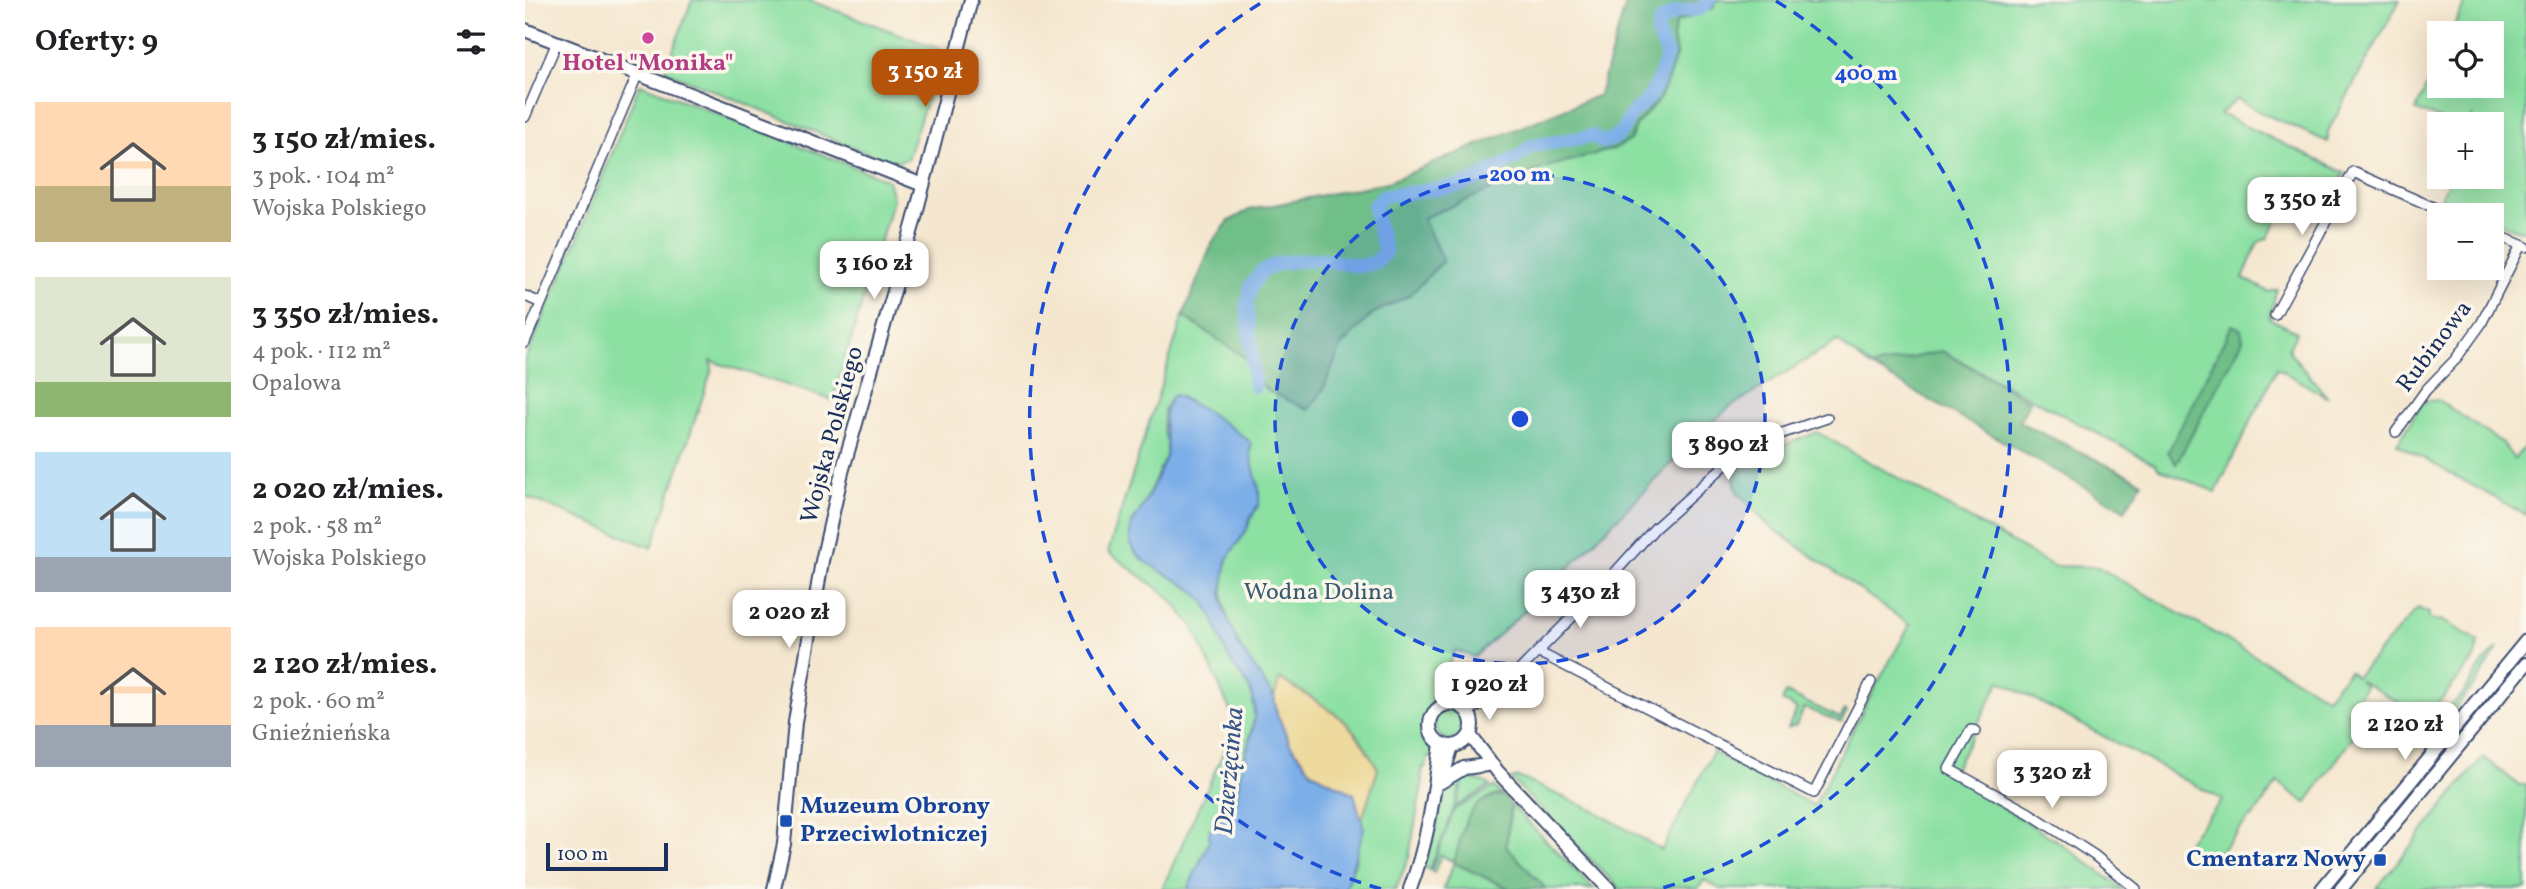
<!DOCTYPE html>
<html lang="pl">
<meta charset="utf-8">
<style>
:root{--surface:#fff;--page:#f2f2f2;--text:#202124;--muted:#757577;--accent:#b45309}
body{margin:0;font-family:Vollkorn,serif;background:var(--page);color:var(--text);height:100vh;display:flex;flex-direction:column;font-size:26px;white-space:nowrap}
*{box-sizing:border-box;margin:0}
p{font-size:23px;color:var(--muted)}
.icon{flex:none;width:38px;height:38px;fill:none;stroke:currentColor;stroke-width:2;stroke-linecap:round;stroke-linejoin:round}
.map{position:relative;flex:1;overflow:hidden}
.side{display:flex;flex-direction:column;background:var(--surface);width:525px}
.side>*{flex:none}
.fabs{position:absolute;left:1902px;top:21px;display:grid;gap:14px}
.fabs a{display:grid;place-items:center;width:77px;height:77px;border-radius:0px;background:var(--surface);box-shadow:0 7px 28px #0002;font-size:35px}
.scale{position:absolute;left:21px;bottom:18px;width:122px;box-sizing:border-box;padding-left:7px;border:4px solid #1b2f5e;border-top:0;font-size:19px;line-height:24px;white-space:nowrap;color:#1b2f5e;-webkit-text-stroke:5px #fbf7ec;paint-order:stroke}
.price{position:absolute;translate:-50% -60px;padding:0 16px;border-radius:14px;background:#fff;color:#222;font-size:23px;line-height:46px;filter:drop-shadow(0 2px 4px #0008)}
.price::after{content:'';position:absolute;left:50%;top:42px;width:21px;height:16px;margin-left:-10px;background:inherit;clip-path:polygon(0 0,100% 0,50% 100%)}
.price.selected{background:var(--accent);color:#fff}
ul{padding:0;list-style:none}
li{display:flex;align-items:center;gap:21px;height:175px;padding:0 35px}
li span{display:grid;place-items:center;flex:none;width:196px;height:140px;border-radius:0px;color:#555}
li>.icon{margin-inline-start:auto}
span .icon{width:84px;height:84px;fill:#fffc;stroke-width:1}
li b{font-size:30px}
h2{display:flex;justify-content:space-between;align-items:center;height:84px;padding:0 35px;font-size:30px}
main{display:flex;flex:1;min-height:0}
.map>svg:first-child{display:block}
.green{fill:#8be0a2;stroke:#538880;stroke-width:2}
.forest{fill:#70be88;stroke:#467673;stroke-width:2}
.sand{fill:#eeda9e;stroke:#84847e;stroke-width:2}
.water{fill:#7caee8;stroke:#4c6ea3;stroke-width:2}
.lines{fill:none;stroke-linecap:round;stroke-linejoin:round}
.river{stroke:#7caee8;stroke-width:14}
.street-casing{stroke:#3c4b6f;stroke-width:12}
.secondary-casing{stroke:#3c4b6f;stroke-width:16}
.street{stroke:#fff;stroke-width:9}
.secondary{stroke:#fff;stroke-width:12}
.ring{fill:none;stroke:#1d4ed8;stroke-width:3.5;stroke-dasharray:12 9}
.hotel-dot{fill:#d1479c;stroke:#fbf7ec;stroke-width:2.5}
.transit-dot{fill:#1a4fb4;stroke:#fbf7ec;stroke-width:2.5}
.labels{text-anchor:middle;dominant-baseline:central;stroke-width:7;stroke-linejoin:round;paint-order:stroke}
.hotel-label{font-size:24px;font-weight:bold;fill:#b23c85;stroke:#fbf7ec}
.street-label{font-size:24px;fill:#1b2f5e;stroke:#fbf7ec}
.park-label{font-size:24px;fill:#375b6f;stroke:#fbf7ec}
.transit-label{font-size:24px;font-weight:bold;fill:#164399;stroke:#fbf7ec;text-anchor:start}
.water-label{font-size:26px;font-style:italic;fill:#385587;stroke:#fbf7ec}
.centre{fill:#1d4ed8;stroke:#fbf7ec;stroke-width:3.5}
.ring-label{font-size:21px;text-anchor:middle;font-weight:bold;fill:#1d4ed8;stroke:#fbf7ec;stroke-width:7;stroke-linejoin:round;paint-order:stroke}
</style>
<main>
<section class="side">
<h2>Oferty: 9<svg class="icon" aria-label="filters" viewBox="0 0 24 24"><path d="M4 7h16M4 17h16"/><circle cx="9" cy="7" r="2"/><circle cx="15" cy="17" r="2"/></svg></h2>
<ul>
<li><span style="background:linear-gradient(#ffd9b3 60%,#c2b280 0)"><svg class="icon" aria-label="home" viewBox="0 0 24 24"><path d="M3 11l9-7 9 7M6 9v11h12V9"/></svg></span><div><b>3 150 zł/mies.</b><p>3 pok. · 104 m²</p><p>Wojska Polskiego</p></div></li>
<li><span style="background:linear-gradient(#dfe7d0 75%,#8fb573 0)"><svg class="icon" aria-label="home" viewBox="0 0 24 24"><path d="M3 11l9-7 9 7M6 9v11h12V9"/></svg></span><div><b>3 350 zł/mies.</b><p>4 pok. · 112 m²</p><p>Opalowa</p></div></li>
<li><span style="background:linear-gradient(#bfe0f5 75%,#9aa5b1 0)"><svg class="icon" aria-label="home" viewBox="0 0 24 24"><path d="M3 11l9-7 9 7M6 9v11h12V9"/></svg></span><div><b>2 020 zł/mies.</b><p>2 pok. · 58 m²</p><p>Wojska Polskiego</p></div></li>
<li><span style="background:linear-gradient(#ffd9b3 70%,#9aa5b1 0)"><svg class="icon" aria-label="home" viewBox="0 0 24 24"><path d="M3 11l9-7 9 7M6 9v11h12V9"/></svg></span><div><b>2 120 zł/mies.</b><p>2 pok. · 60 m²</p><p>Gnieźnieńska</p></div></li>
</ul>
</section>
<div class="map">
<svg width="2001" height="889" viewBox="0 0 2001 889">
<rect width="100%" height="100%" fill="#fbf7ec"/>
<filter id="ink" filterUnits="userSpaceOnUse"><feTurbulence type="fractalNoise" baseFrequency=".0143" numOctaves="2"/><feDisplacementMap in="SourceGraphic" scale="14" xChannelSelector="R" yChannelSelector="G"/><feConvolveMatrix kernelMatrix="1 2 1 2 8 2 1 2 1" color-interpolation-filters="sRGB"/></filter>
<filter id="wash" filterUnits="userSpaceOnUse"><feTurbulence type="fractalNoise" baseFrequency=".00686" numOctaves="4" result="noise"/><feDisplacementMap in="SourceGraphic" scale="28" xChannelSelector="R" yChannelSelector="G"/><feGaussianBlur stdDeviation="1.57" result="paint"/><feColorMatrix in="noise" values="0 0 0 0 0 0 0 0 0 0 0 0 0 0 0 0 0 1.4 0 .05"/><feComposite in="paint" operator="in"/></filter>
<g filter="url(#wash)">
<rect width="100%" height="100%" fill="#f5e7cf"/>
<!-- green -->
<path class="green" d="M 167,0 L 283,0 L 412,48 L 417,54 L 382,159 L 367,163 L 140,71 Z
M 1191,0 L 1875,0 L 1803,131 L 1803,142 L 1737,113 L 1712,99 L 1695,114 L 1820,173 L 1796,212 L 1766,195 L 1742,239 L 1733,242 L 1718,278 L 1744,292 L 1752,289 L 1744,318 L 1772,332 L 1763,350 L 1803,398 L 1752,368 L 1691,492 L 1634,469 L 1630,464 L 1417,351 L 1346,367 L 1312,341 L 1205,407 L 1185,424 L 1018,594 L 949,657 L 930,650 L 920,673 L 924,700 C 886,709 910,736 911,758 L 903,757 L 901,767 L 898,767 L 896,779 L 898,780 L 884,857 L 871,889 L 820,889 L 830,863 L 836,822 L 853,769 C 847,760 842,749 836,740 C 817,713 783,697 756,679 L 749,697 C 720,656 685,612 702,560 C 705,550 715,542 720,533 C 725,523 728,513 734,504 L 725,454 L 726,444 L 683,412 L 651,395 L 647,396 L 639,410 L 638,430 L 642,443 L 641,456 L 618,506 L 607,525 L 605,539 L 607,547 L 616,557 L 671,592 L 680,603 L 689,616 L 706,661 L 720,678 L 728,698 L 729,720 L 715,773 L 715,786 L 705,811 L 685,829 L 684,842 L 663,889 L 637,889 L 711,724 L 668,626 L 643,596 L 583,552 L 658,316 L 725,361 L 741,390 L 797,392 L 816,346 L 847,314 L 885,295 L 897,218 L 1021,167 L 1088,149 L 1105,140 L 1111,125 L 1135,98 L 1144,76 L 1151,55 L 1148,37 L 1151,22 L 1188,8 Z
M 1941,0 L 2001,0 L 2001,232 L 1967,222 L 1967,215 L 1952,215 L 1916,199 L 1925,177 L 1967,177 L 1967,124 L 1945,124 L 1947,117 L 1940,124 L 1929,124 L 1891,110 L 1914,58 L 1914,86 L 1967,86 L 1967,33 L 1926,33 Z
M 115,84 L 363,180 L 368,199 L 308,400 L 186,361 L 187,369 L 127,548 L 0,496 L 0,359 L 50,245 Z
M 1913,400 L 1977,443 L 1989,459 L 2001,445 L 2001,515 L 1872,444 L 1898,402 Z
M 1292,432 L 1528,566 L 1573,567 L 1802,697 L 1824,671 L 1831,677 L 1893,608 L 1904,613 L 1903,617 L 1910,621 L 1916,620 L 1954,641 L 1949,659 L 1901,718 L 1834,680 L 1840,686 L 1823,713 L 1838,723 L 1781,803 L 1753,782 L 1727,818 L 1725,817 L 1685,864 L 1660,844 L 1698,800 L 1475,681 L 1426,776 L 1534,842 L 1598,889 L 1195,889 L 1179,880 L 1173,889 L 1153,886 L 1141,889 L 1095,889 L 986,779 L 993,777 L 1072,812 L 1137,850 L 1188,752 L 1289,806 L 1343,700 L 1385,625 L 1243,525 L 1213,493 L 1208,475 L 1222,460 Z
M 1973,648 L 1953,680 L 1919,723 L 1918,714 L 1937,695 L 1958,663 Z
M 1987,667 L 1944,725 L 1823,873 L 1819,870 Z
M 1261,693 L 1315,718 L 1320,710 L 1322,711 L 1316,722 L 1279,708 L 1271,725 L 1263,728 L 1272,709 L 1257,701 Z
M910 724a16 16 0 1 1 32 0a16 16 0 1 1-32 0Z
M 1958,757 L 1994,785 L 2001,785 L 2001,889 L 1851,889 Z
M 935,773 C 941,787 911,854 904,870 L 899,867 L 922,789 Z
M 940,777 L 962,783 L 965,786 L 930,807 Z
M 969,787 L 977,795 L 969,796 L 929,863 L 985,889 L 918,889 L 929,862 L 916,855 L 909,873 L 906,871 L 929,810 Z
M 986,805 L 1069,889 L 1021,889 L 981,846 Z"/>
<!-- forest -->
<path class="forest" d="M 1102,0 L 1191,0 L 1188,8 L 1151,22 L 1148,37 L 1151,55 L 1144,76 L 1135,98 L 1111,125 L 1105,140 L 1088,149 L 1021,167 L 898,218 L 918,261 L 885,295 L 847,314 L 816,346 L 797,392 L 783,410 L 741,390 L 725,361 L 658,316 L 688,241 L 704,221 L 724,210 L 863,182 L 1074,95 Z
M 1707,325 L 1716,329 L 1718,340 L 1651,464 L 1643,452 Z
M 1417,351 L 1505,401 L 1494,422 L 1617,482 L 1600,510 L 1346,367 Z
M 977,795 L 986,805 L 981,846 L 1021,889 L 985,889 L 929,863 C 937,834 940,798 977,795 Z"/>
<!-- sand -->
<path class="sand" d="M 755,679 C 778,694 806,707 825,727 C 837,739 844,754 853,769 L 836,822 L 829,794 L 787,772 L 765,744 L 752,714 L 749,697 Z"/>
<!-- water -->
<path class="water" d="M 651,395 L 683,412 L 722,439 L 726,444 L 725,454 L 734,489 L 734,504 L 725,519 L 721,531 L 702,559 L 697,594 L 699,609 L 713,644 L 749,697 L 752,714 L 765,744 L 787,772 L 829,794 L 839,829 L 820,889 L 663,889 L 684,842 L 685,829 C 691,824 700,818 705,811 C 713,799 713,784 716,771 C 722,747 734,722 728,698 C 725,683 714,674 706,662 C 692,639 693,616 673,595 C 657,578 615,567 606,545 C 604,539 605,530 607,524 C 610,517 615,512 618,506 C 626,492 632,477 639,462 C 649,440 630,424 647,396 Z"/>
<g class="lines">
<!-- river -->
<path class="river" d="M 730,386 L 722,305 L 726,286 L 737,271 L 755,263 L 791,259 L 836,266 L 851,262 L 860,252 C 857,235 850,222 849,205 L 858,196 L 933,186 L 950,180 L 993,157 L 1006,146 L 1068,136 L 1077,142 C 1100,137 1096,128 1108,112 C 1112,108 1118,105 1121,101 C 1133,88 1137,70 1142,54 L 1132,33 L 1136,20 C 1141,18 1147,14 1152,12 C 1165,8 1175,14 1184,0"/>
</g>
</g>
<g filter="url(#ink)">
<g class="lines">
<!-- street casing -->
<g class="street-casing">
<path id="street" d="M 0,117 L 32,42
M 1967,233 L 2001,247
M 0,296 L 16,303
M 1750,315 L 1828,172 L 1926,215
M 0,342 L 113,73
M 1871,432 L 1901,390 L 1930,360 L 1956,324 L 1996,245
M 1013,652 L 1289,793 L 1346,682
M 943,711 L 964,701 L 1076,588 L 1130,528 L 1200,465 L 1252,435 L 1302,418
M 1451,731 L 1446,730 L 1424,769 L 1504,813 L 1569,855 L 1611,889"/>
</g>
<!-- secondary casing -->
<g class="secondary-casing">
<path id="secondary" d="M 0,30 L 398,185
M905 725a21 21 0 1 1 42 0a21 21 0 1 1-42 0Z
M 945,735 L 973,772 L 1084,889
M 917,779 L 927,746
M 916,782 L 939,768 L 962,765
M 249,889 L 259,844 L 270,722 L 297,561 L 317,472 L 388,225 L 446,0
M 885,889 C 903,842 909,793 916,744
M 1797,889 L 2001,641
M 1816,889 L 2001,664"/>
</g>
<!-- street -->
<use href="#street" class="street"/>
<!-- secondary -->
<use href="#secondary" class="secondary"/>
</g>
</g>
<!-- distance rings -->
<circle cx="995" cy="419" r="245" fill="#1d4ed8" fill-opacity=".12"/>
<g class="ring">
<circle cx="995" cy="419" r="245"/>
<path d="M856 889A490 490 0 0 1 739 1M1251 1A490 490 0 0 1 1134 889"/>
</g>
<!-- markers -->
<circle class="hotel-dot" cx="123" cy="38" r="7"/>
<g class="transit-dot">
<rect x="254" y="814" width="14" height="14" rx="3.5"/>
<rect x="1848" y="853" width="14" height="14" rx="3.5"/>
</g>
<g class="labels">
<!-- hotel labels -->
<g class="hotel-label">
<text x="123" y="64">Hotel "Monika"</text>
</g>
<!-- street labels -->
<g class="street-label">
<text transform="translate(1910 347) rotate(-53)">Rubinowa</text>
<text transform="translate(308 435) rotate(-75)">Wojska Polskiego</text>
</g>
<!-- park labels -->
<g class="park-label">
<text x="794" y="593">Wodna Dolina</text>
</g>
<!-- transit labels -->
<g class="transit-label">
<text x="275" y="807">Muzeum Obrony<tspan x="275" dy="28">Przeciwlotniczej</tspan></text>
<text x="1841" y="860" text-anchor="end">Cmentarz Nowy</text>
</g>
<!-- water labels -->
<g class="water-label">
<text transform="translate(705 771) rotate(-85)">Dzierżęcinka</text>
</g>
</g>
<circle cx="995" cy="419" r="10" class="centre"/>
<g class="ring-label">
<text x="1341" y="80">400 m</text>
<text x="995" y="181">200 m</text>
</g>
</svg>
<div class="fabs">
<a><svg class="icon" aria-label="locate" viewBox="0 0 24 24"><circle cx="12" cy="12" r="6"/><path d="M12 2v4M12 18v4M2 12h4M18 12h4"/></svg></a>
<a>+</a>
<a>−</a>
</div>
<div class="scale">100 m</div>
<b class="price selected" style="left:400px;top:109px">3 150 zł</b>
<b class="price" style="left:1777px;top:237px">3 350 zł</b>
<b class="price" style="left:349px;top:301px">3 160 zł</b>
<b class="price" style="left:1203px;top:482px">3 890 zł</b>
<b class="price" style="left:1055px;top:630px">3 430 zł</b>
<b class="price" style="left:264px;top:650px">2 020 zł</b>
<b class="price" style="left:964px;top:722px">1 920 zł</b>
<b class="price" style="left:1880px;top:762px">2 120 zł</b>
<b class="price" style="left:1527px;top:810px">3 320 zł</b>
</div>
</main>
